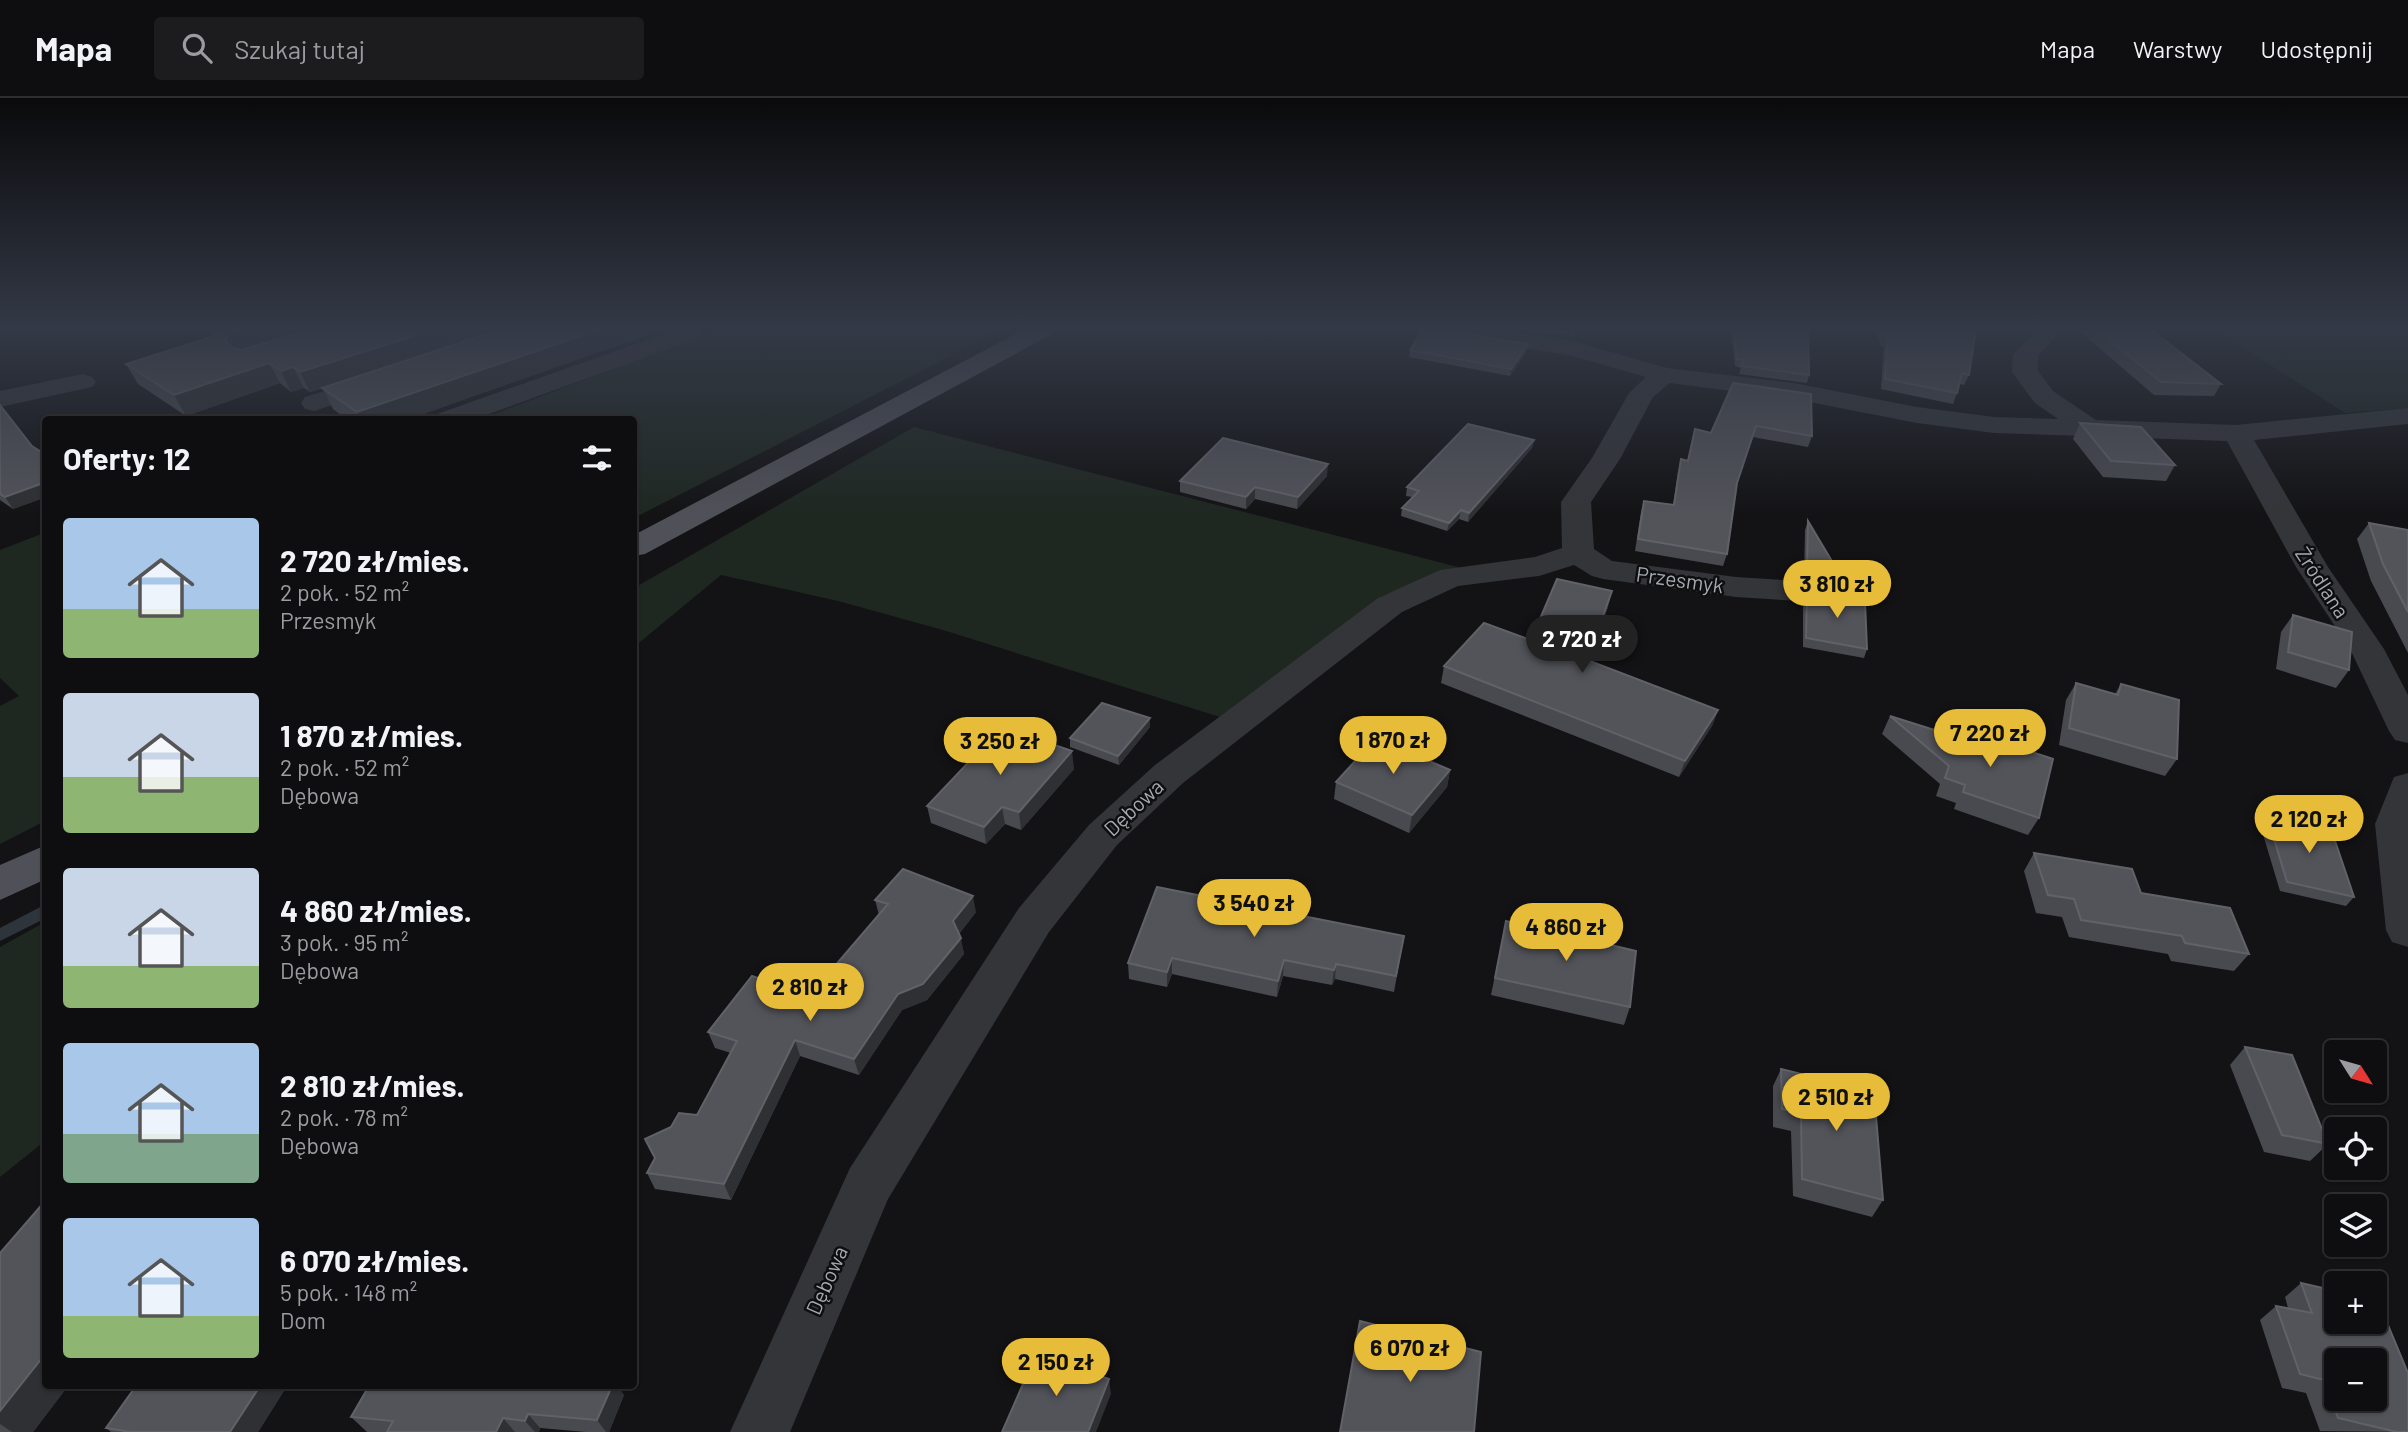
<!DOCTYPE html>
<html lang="pl">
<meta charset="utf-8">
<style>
:root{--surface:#0e0e10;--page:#1c1c1e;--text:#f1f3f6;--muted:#9b9c9f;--line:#2e2e30;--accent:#e7bc38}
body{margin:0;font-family:Barlow,sans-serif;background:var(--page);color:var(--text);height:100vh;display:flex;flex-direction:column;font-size:26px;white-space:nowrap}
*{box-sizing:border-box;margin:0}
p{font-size:23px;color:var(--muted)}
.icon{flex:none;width:38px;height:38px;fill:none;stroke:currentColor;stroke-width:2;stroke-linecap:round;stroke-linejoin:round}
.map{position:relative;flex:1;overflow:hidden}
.drawer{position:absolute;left:42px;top:318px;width:595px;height:973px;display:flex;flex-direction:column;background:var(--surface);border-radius:7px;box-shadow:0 2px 5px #0004,0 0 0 2px var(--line)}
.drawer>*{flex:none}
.needle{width:46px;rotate:127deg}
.fabs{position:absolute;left:2324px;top:942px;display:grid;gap:14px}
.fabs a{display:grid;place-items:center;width:63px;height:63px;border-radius:7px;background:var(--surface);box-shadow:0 2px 5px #0004,0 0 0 2px var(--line);font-size:35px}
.price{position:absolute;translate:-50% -60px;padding:0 16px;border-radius:24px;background:var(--accent);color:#111;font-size:23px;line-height:46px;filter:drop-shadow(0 2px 4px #0008)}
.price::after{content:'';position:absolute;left:50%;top:42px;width:21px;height:16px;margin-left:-10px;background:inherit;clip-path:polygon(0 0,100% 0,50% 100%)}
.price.current{background:#222;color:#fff}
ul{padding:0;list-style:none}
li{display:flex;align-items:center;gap:21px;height:175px;padding:0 21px}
li span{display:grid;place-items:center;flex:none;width:196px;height:140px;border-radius:7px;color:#555}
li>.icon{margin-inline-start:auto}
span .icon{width:84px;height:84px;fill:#fffc;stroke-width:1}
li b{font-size:30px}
h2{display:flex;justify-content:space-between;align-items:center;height:84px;padding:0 21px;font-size:30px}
header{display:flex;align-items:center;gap:42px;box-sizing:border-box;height:98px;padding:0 35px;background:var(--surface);border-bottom:2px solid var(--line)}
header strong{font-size:33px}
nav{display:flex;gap:38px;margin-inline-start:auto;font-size:24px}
.search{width:490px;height:63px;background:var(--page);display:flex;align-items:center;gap:18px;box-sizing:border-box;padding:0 24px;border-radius:7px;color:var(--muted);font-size:26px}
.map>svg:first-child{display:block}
.green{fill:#1f2721}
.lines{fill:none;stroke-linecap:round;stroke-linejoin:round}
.stream{fill:#2d343c;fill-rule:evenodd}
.minor{fill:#343539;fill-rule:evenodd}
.primary{fill:#505158;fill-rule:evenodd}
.wall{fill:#494a4f}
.shaded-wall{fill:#2f3033}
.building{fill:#53545a;stroke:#606268;stroke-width:2;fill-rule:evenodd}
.labels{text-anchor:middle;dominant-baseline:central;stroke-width:5;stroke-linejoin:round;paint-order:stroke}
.street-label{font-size:21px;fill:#a5a9b4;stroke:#0e0e0f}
</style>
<header>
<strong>Mapa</strong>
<div class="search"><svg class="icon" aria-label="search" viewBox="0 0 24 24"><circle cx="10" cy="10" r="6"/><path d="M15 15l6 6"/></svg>Szukaj tutaj</div>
<nav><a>Mapa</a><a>Warstwy</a><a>Udostępnij</a></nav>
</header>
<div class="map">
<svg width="2408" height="1334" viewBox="0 0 2408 1334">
<rect width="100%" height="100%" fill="#131315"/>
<!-- green -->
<path class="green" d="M 718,231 L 969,232 L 1003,231 L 634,420 L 634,322 L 479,322 Z
M 2215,231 L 2408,231 L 2408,310 L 2345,315 Z
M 914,329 L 1462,470 L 1384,497 L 1220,619 L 943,532 L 838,503 L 721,477 L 634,549 L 634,490 Z
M 44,435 L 45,723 L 0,746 L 0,608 L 19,598 L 0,580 L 0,452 Z
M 45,824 L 45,1043 L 0,1079 L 0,849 Z"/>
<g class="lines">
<!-- stream -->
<path class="stream" d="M 46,806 L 46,820 L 0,843 L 0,830 Z"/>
<!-- minor -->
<path class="minor" d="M 668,231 L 698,231 L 701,235 L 698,240 L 472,322 L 433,322 L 437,316 L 670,234 Z
M 1437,231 L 1494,231 L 1576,244 L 1667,270 L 1794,285 L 1917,309 L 1994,319 L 2058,321 L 2035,305 L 2012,274 L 2013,257 L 2034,235 L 2033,231 L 2057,231 L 2058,236 L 2038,258 L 2038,273 L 2053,293 L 2096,322 L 2236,327 L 2408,310 L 2408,326 L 2254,342 L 2328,469 L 2384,551 L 2408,597 L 2408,645 L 2395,642 L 2389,633 L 2350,551 L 2296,469 L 2227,343 L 1994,335 L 1917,325 L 1794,301 L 1670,285 L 1653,299 L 1620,361 L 1591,404 L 1594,451 L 1612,463 L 1736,479 L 1829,485 L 1841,488 L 1845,495 L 1841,502 L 1829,505 L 1736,499 L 1603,481 L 1592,478 L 1574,467 L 1539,478 L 1458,488 L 1402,514 L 1183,685 L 1117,747 L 1049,834 L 888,1101 L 790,1334 L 730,1334 L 850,1070 L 1019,810 L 1089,727 L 1155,667 L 1378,500 L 1440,472 L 1535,459 L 1562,450 L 1561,404 L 1592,360 L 1629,295 L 1646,279 L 1573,258 L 1449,238 L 1440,236 Z
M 83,276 L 92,279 L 96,284 L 92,289 L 0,309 L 0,293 Z
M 378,276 L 387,279 L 391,284 L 387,289 L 314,313 L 305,311 L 301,305 L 305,299 Z
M 2408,675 L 2408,849 L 2392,844 L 2386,832 L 2375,726 L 2394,679 Z"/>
<!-- primary -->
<path class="primary" d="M 1025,231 L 1055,231 L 1052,236 L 645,456 L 634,458 L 634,437 Z
M 46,747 L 46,781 L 0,802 L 0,767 Z"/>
</g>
<!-- wall -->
<path class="wall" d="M 206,231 L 651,231 L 653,235 L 406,322 L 348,322 L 333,311 L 323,290 L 310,294 L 304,290 L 291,294 L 280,285 L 186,318 L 138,286 L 126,266 L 215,238 Z
M 1513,231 L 1576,231 L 1574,238 Z
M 1731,231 L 1808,231 L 1809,277 L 1807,285 L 1739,276 L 1741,270 L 1735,268 Z
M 1876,231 L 1971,231 L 1969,277 L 1964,287 L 1960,286 L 1953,306 L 1881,291 L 1884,249 L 1881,248 Z
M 2077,231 L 2150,231 L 2221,286 L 2214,298 L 2154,297 Z
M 1410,252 L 1527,253 L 1510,278 L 1409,259 Z
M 1733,285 L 1812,338 L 1808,349 L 1753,339 L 1736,387 L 1727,456 L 1723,468 L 1635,453 L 1641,414 L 1644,403 L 1673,407 L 1678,373 L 1681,361 L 1687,362 L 1711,335 Z
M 0,307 L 32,348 L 46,357 L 46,399 L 13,411 L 0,402 Z
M 2080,325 L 2175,367 L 2166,383 L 2103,379 L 2073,341 Z
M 1534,342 L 1532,350 L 1468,424 L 1459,421 L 1447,433 L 1401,418 L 1402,410 L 1412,399 L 1406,398 L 1407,389 Z
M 1327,378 L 1297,411 L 1255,401 L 1246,411 L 1180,394 L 1180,383 Z
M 1808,423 L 1839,475 L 1835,484 L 1804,481 L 1805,432 Z
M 2369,425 L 2408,432 L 2408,555 L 2371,483 L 2357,441 Z
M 1807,497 L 1867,551 L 1864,560 L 1803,549 L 1803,506 Z
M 1608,509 L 1589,562 L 1718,612 L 1712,628 L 1679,679 L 1441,585 L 1444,568 L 1531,542 Z
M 2293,517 L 2349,572 L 2336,590 L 2276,571 L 2281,534 Z
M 2076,585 L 2115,596 L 2121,586 L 2177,661 L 2165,678 L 2059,647 L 2066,602 Z
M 1890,618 L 1982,647 L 1987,639 L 2039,720 L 2028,737 L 1954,711 L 1956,705 L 1936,698 L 1940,686 L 1882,636 Z
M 1150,629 L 1119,667 L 1070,649 L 1070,640 Z
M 1074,671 L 1021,732 L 1005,726 L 986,746 L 931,725 L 927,708 Z
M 1450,672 L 1447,689 L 1409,735 L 1334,701 L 1336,684 Z
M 2266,714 L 2354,799 L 2346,808 L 2280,793 L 2259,723 Z
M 2034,755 L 2141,795 L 2249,856 L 2234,873 L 2171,863 L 2168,856 L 2069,839 L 2062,819 L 2036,815 L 2024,773 Z
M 1157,789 L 1404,838 L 1394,894 L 1335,881 L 1332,887 L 1283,878 L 1277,899 L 1172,876 L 1167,889 L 1129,881 L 1128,865 Z
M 875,802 L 976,814 L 959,836 L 964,856 L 927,902 L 902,912 L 859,977 L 800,958 L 731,1102 L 655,1091 L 647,1075 L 697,1017 L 731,955 L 715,950 L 708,934 L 810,897 L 879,817 Z
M 1506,823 L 1582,840 L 1630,909 L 1624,927 L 1491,897 Z
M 2245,949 L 2328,1046 L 2310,1063 L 2264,1054 L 2230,967 Z
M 1781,971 L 1883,1102 L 1872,1119 L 1793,1098 L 1791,1033 L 1773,1029 L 1773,988 Z
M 0,1155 L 46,1288 L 68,1288 L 33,1334 L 0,1334 Z
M 2301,1185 L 2408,1334 L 2320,1333 L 2306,1295 L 2282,1290 L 2260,1222 L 2276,1208 L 2288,1210 L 2285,1199 Z
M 287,1288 L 258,1334 L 111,1334 L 106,1330 Z
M 624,1297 L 609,1334 L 586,1334 L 540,1330 L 539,1334 L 367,1334 L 351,1319 Z"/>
<!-- shaded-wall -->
<path class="shaded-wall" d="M 243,231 L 320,231 L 235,262 L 225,242 L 231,234 Z
M 436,231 L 505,231 L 310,294 L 300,274 Z
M 601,231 L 651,231 L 653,235 L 406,322 L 361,322 L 357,314 Z
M 1528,246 L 1527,253 L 1510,278 L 1511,271 Z
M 269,265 L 280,285 L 186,318 L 174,297 Z
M 293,269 L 304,290 L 291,294 L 281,273 Z
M 1534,342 L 1532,350 L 1468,424 L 1469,415 Z
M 1328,366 L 1327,378 L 1297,411 L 1298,399 Z
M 46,384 L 46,399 L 13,411 L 5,399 Z
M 1255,389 L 1255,401 L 1246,411 L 1246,399 Z
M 1461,412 L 1459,421 L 1447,433 L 1449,425 Z
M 1612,493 L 1608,509 L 1583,578 L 1587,562 Z
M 1718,612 L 1712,628 L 1679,679 L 1685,663 Z
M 1150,620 L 1150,629 L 1119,667 L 1118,658 Z
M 1072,653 L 1074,671 L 1021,732 L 1019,714 Z
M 1450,672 L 1447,689 L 1409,735 L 1412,717 Z
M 1002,709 L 1005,726 L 986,746 L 984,729 Z
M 973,798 L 976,814 L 956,840 L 953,823 Z
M 961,840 L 964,856 L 927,902 L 902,912 L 859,977 L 854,961 L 898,896 Z
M 1172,860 L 1172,876 L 1167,889 L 1167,874 Z
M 1284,862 L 1283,878 L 1277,899 L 1278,883 Z
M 1336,866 L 1335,881 L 1332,887 L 1334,872 Z
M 795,942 L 800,958 L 731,1102 L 724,1086 Z
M 46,1255 L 46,1288 L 68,1288 L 33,1334 L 12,1334 L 0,1326 L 0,1313 Z
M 1109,1281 L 1111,1296 L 1096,1334 L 1088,1334 Z
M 260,1288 L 287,1288 L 258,1334 L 230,1334 Z
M 612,1288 L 618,1288 L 624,1297 L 609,1334 L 606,1334 L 597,1322 Z
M 528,1316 L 540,1330 L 539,1334 L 535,1334 L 525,1323 Z
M 503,1320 L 515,1334 L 496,1334 Z"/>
<!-- building -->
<path class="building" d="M 223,231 L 243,231 L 231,234 L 225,242 L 231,249 L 241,252 L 313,231 L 436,231 L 300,274 L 293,269 L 281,273 L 269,265 L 174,297 L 126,266 L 227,234 Z
M 502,231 L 601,231 L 357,314 L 322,290 Z
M 1423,231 L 1440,231 L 1528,246 L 1511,271 L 1410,252 Z
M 1734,231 L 1808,231 L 1809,277 L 1741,268 L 1744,262 L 1737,261 Z
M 1883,231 L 1971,231 L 1975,238 L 1969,277 L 1962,275 L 1957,295 L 1885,281 L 1888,238 L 1885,238 Z
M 2096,231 L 2150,231 L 2221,286 L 2161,284 Z
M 1733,285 L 1811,296 L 1812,338 L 1756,328 L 1737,385 L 1727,456 L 1638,441 L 1644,403 L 1674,407 L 1681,361 L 1688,363 L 1695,331 L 1711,335 Z
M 0,307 L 32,348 L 46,357 L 46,384 L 5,399 L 0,396 Z
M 2080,325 L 2141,329 L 2175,367 L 2111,363 Z
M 1468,326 L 1534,342 L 1469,415 L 1461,412 L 1449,425 L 1402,410 L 1419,393 L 1407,389 Z
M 1223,340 L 1328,366 L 1298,399 L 1255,389 L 1246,399 L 1180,383 Z
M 1808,423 L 1839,475 L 1807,472 Z
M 2369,425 L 2408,432 L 2408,514 L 2383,466 Z
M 1557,481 L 1612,493 L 1587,562 L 1718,612 L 1685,663 L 1444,568 L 1484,525 L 1531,542 Z
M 1848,492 L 1854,502 L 1865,504 L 1867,551 L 1806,540 L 1807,497 L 1833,499 L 1845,496 Z
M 2293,517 L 2352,534 L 2349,572 L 2288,554 Z
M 2076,585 L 2118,597 L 2121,586 L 2179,602 L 2177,661 L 2069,630 Z
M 1102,605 L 1150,620 L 1118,658 L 1070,640 Z
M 1890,618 L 1985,648 L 1987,639 L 2053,661 L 2039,720 L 1963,694 L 1965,687 L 1945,680 L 1949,668 Z
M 1002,629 L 1072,653 L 1019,714 L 1002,709 L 984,729 L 927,708 Z
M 1376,640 L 1450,672 L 1412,717 L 1336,684 Z
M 2266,714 L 2330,728 L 2354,799 L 2287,784 Z
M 2034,755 L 2132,771 L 2141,795 L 2230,810 L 2249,856 L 2185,845 L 2182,838 L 2081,822 L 2074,801 L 2048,797 Z
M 903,771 L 973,798 L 953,823 L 961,840 L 923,886 L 898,896 L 854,961 L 795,942 L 724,1086 L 647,1075 L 655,1060 L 645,1041 L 671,1029 L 679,1015 L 697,1017 L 737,943 L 708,934 L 752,878 L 810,897 L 888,806 L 875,802 Z
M 1157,789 L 1404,838 L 1396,878 L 1336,866 L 1334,872 L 1284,862 L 1278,883 L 1172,860 L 1167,874 L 1128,865 Z
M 1506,823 L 1533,829 L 1533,825 L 1583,837 L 1582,840 L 1636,853 L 1630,909 L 1495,880 Z
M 2245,949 L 2292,957 L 2328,1046 L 2282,1037 Z
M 1781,971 L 1874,994 L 1883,1102 L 1802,1081 L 1801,1016 L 1782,1011 Z
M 46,1102 L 46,1255 L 0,1313 L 0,1155 Z
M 2301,1185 L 2336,1193 L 2336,1223 L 2375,1223 L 2375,1202 L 2378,1203 L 2408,1275 L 2408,1334 L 2397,1334 L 2338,1320 L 2324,1282 L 2300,1276 L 2276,1208 L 2312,1215 ZM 2336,1262 L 2375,1262 L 2375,1300 L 2336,1300 Z
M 1360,1223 L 1481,1254 L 1474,1334 L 1340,1334 Z
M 1037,1254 L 1109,1281 L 1088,1334 L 1002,1334 Z
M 136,1288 L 260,1288 L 230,1334 L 131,1334 L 106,1330 Z
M 369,1288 L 612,1288 L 597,1322 L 528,1316 L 525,1323 L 503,1320 L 496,1334 L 387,1334 L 393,1323 L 351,1319 Z"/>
<!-- sky -->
<linearGradient id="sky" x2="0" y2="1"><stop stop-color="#0a0a0c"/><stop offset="0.55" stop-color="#333946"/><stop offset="1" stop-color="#333946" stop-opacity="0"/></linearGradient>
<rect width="2408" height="418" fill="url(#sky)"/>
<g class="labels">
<!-- street labels -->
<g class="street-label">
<text transform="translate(1680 481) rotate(8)">Przesmyk</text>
<text transform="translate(2323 484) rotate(57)">Źródlana</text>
<text transform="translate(1133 709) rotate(-43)">Dębowa</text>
<text transform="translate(826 1182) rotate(-66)">Dębowa</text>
</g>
</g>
</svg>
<div class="fabs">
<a><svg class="needle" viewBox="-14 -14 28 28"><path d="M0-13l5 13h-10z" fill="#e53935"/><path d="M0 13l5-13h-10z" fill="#9b9c9f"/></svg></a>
<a><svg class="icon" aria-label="locate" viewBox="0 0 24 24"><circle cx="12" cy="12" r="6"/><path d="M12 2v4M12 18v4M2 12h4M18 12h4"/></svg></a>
<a><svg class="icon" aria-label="layers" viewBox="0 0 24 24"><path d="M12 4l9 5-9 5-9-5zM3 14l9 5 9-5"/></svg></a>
<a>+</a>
<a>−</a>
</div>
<b class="price" style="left:1837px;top:522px">3 810 zł</b>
<b class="price current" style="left:1582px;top:577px">2 720 zł</b>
<b class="price" style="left:1990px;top:671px">7 220 zł</b>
<b class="price" style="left:1393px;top:678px">1 870 zł</b>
<b class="price" style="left:1000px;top:679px">3 250 zł</b>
<b class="price" style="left:2309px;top:757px">2 120 zł</b>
<b class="price" style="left:1254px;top:841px">3 540 zł</b>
<b class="price" style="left:1566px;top:865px">4 860 zł</b>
<b class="price" style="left:810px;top:925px">2 810 zł</b>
<b class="price" style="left:1836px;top:1035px">2 510 zł</b>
<b class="price" style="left:1410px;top:1286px">6 070 zł</b>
<b class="price" style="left:1056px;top:1300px">2 150 zł</b>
<section class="drawer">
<h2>Oferty: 12<svg class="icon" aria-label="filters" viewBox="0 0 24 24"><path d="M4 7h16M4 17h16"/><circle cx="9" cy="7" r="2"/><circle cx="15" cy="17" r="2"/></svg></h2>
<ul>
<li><span style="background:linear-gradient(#a9c7e8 65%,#8fb573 0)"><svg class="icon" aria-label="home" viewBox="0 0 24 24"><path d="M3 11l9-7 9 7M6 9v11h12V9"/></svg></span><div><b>2 720 zł/mies.</b><p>2 pok. · 52 m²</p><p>Przesmyk</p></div></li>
<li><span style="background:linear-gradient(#c9d6e8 60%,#8fb573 0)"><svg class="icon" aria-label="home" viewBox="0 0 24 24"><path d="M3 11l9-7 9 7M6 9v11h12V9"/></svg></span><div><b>1 870 zł/mies.</b><p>2 pok. · 52 m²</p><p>Dębowa</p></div></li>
<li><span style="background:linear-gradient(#c9d6e8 70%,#8fb573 0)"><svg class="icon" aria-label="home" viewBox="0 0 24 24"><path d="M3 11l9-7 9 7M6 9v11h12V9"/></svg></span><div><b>4 860 zł/mies.</b><p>3 pok. · 95 m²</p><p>Dębowa</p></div></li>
<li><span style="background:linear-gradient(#a9c7e8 65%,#7fa58c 0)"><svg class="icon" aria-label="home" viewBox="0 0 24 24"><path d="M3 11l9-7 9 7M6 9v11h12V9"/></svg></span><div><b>2 810 zł/mies.</b><p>2 pok. · 78 m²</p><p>Dębowa</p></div></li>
<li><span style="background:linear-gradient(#a9c7e8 70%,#8fb573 0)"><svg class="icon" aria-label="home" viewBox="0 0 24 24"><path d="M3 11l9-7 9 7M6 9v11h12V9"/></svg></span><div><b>6 070 zł/mies.</b><p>5 pok. · 148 m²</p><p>Dom</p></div></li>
</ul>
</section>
</div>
